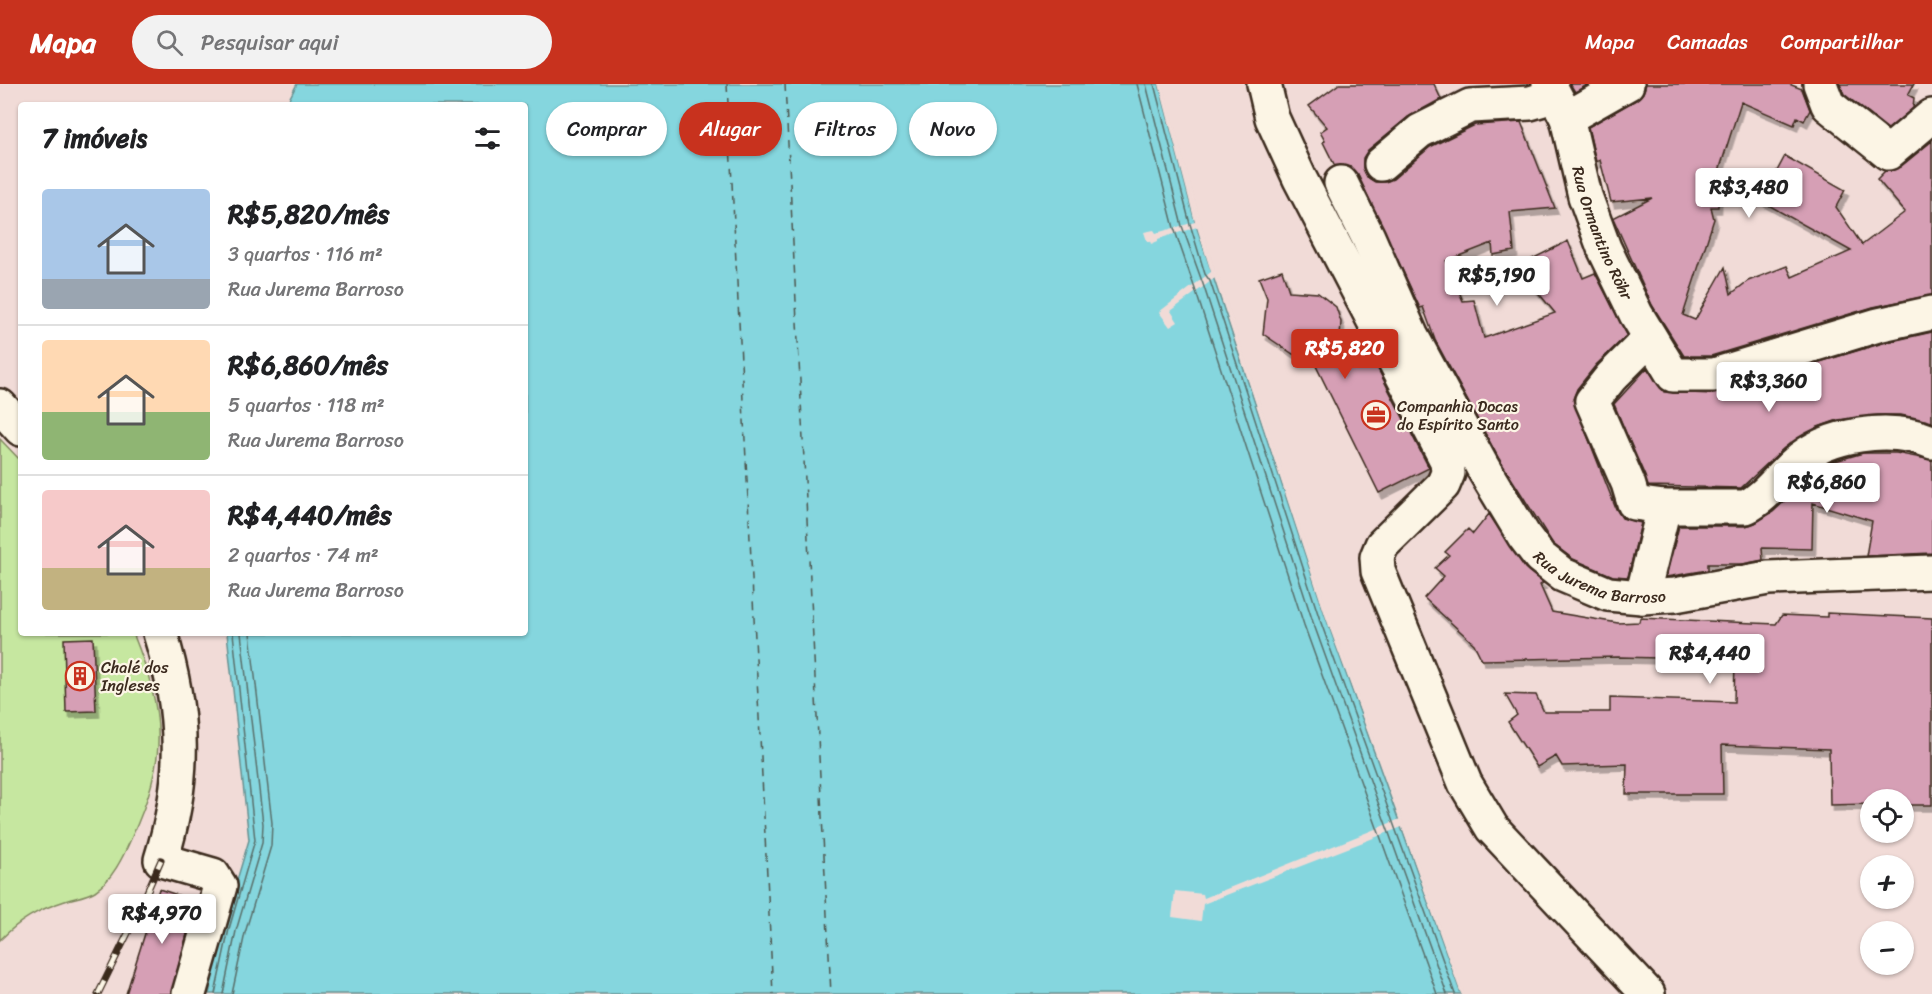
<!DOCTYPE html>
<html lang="pt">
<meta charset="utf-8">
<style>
:root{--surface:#fff;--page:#f2f2f2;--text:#202124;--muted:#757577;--line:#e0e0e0;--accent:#c8321e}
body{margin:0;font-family:Sriracha,sans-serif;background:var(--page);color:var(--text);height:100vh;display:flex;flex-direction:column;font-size:22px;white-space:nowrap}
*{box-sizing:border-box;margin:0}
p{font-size:20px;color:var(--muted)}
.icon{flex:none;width:33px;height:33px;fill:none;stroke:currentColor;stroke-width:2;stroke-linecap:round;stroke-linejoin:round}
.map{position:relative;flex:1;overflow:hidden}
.side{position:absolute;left:18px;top:18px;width:510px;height:534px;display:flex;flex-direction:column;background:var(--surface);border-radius:6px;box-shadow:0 2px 4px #0004}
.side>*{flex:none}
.top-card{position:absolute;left:546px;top:18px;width:570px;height:54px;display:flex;gap:12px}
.buttons{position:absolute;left:1860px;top:705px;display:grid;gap:12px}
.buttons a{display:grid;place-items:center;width:54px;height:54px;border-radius:50%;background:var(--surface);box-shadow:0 2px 4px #0004;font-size:30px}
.price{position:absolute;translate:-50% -51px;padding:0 14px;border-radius:6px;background:#fff;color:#222;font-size:20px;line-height:39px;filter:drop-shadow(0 2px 3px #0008)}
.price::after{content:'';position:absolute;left:50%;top:36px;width:18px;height:14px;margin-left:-9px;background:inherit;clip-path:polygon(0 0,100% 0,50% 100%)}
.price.active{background:var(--accent);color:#fff}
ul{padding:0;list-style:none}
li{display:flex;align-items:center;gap:18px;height:150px;padding:0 24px}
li+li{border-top:2px solid var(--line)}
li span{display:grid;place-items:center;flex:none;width:168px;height:120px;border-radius:6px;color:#555}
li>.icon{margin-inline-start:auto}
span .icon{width:72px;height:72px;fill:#fffc;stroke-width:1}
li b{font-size:26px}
h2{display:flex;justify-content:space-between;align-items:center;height:72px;padding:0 24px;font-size:26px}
.chip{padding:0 21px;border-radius:27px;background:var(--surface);box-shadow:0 2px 4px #0004;font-size:21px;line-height:54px}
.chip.active{background:var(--accent);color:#fff}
header{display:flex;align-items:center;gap:36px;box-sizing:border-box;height:84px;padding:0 30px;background:var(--accent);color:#fff}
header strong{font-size:28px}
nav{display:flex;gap:33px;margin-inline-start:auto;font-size:21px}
.search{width:420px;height:54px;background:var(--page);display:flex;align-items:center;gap:15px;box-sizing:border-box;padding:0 21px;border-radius:33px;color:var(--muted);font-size:22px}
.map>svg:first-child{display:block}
.green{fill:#c6e7a0;stroke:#80885f;stroke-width:1.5}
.water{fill:#85d6de;stroke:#679191;stroke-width:1.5}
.pier{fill:#f1dbd7}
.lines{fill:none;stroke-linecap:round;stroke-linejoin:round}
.shore{stroke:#596f6b;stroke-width:1.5}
.ferry{stroke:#4e554e;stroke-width:1.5;stroke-dasharray:8 6;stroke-linecap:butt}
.building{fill:#d69fb5;stroke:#3b2a1e;stroke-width:1.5;filter:url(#shadow)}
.minor-casing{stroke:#3b2a1e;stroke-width:38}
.minor{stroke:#fcf5e5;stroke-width:33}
.rail-casing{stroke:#3b2a1e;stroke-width:7}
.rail{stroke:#fcf5e5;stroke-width:4.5;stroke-dasharray:14;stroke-linecap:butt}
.labels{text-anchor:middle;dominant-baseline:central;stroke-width:4.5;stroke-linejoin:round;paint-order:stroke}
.street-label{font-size:16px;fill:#3b2a1e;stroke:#fcf5e5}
.poi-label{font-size:16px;fill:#3b2a1e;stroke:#fcf5e5;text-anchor:start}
</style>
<header>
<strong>Mapa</strong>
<div class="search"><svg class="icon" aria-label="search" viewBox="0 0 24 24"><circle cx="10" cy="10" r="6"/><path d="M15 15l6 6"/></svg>Pesquisar aqui</div>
<nav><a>Mapa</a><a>Camadas</a><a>Compartilhar</a></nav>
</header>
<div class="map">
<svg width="1932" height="910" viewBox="0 0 1932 910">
<defs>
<filter id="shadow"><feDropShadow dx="3.5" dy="6" stdDeviation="0" flood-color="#0004"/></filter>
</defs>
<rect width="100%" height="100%" fill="#f1dbd7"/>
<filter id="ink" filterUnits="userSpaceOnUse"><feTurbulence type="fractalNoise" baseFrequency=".0167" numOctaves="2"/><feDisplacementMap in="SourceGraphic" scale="12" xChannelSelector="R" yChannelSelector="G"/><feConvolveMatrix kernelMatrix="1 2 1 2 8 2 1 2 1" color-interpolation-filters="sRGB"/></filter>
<g filter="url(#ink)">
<!-- green -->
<path class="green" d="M 0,355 L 21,377 L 21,549 L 133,549 C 166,631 168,674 131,755 C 123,773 112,796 95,807 C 87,812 74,814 65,817 C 37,826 20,836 0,856 Z"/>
<!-- water -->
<path class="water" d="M 297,0 L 1159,0 L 1195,138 L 1326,534 L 1461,910 L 209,910 L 223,843 L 249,756 L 227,549 L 525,549 L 525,21 L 286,21 Z"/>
<!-- pier -->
<path class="pier" d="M 1159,0 L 1162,0 L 1214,187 L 1218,193 L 1329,533 L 1464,910 L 1461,910 L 1402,743 L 1203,820 L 1201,837 L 1172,833 L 1175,807 L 1203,810 L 1204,814 L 1400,735 L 1326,534 L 1215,194 L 1171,227 L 1178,238 L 1170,243 L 1159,228 L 1211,188 L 1197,143 L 1158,155 L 1158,157 L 1151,160 L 1150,157 L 1147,157 L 1144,148 L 1154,146 L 1156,149 L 1195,138 Z"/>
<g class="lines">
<!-- shore -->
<path class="shore" d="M 1137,0 L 1174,144 L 1195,205 L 1304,541 L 1437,910
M 1146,0 L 1182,142 L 1203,200 L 1313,538 L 1447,910
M 1154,0 L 1190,140 L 1205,190 L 1210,197 L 1320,536 L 1455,910
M 215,910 L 229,845 L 255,756 L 233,549
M 223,910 L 236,847 L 262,759 L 263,740 L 241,549
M 232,910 L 245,849 L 271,762 L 272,739 L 250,549"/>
<!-- ferry -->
<path class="ferry" d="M 727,0 L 773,910
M 785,0 L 831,910"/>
</g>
<!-- building -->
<path class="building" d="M 1339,0 L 1434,0 L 1441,15 L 1408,33 L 1368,66 L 1363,74 L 1363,84 L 1367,93 L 1375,98 L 1385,98 L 1393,95 L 1430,63 L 1475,41 L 1521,38 L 1555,124 L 1510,128 L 1514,167 L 1493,171 L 1492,159 L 1446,177 L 1463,217 L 1474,216 L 1484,254 L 1555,229 L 1526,194 L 1532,175 L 1568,157 L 1583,194 L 1595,189 L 1627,251 L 1596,281 L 1577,305 L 1573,315 L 1616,425 L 1622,434 L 1641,439 L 1628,493 L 1613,492 L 1573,475 L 1553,460 L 1499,375 L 1435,256 L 1423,223 L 1420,224 L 1358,91 L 1351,83 L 1335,82 L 1323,58 L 1325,57 L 1320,48 L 1327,43 L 1309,22 Z
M 1570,0 L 1589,0 L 1575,8 Z
M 1646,0 L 1789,0 L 1802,5 L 1810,26 L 1804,37 L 1797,33 L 1794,41 L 1741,18 L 1719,87 L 1718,123 L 1711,123 L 1714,135 L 1683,231 L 1695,236 L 1725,183 L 1731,210 L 1748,197 L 1787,182 L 1792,193 L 1851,167 L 1761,117 L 1785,72 L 1845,106 L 1836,123 L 1862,161 L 1905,128 L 1877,95 L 1885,87 L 1900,83 L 1932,57 L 1932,211 L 1873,223 L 1711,272 L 1684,272 L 1652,221 L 1613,134 L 1652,114 L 1611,118 L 1600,76 L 1596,78 L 1588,43 L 1636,16 L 1643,9 Z
M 1840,0 L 1914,0 L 1908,11 L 1914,14 L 1913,24 L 1888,45 L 1844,10 Z
M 1282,186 L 1289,207 L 1318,209 L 1336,223 L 1341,238 L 1339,270 L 1364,258 L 1429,384 L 1379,409 L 1312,274 L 1293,270 L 1263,250 L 1267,214 L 1259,194 Z
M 1932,248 L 1932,338 L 1901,331 L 1878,331 L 1838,336 L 1818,343 L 1784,364 L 1741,404 L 1648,402 L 1614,320 L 1647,284 L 1664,308 L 1714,310 L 1883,259 Z
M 1863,369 L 1896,369 L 1932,376 L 1932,469 L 1866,472 L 1872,437 L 1813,419 L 1812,465 L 1762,464 L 1763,476 L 1743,480 L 1708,480 L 1708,486 L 1666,493 L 1679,442 L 1746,442 L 1755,439 L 1773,428 L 1819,385 L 1832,378 Z
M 1489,430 L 1525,484 L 1543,499 L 1540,501 L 1552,528 L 1618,539 L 1639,538 L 1640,534 L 1776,540 L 1782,531 L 1827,533 L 1827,529 L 1932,534 L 1932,721 L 1904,721 L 1904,716 L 1870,716 L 1870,720 L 1830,721 L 1829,665 L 1722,661 L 1723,710 L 1626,710 L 1627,680 L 1562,682 L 1556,672 L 1537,683 L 1508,638 L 1517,631 L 1505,610 L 1536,611 L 1544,628 L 1610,628 L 1610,614 L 1734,618 L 1735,576 L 1619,573 L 1482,576 L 1474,560 L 1424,514 L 1444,492 L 1435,484 L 1449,471 L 1445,468 L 1468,445 L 1473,450 Z
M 93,554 L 96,627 L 66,628 L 64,555 Z
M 159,805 L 196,817 L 171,910 L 126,910 Z"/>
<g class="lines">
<!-- minor casing -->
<g class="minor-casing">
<g id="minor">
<path d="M 1264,0 L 1272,34 L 1300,95 L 1447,377 L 1448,389 L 1443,401 L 1382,461 L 1377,473 L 1378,487 L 1465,699 L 1492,744 L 1648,910"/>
<path id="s1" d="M 1549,0 L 1567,34 L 1585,112 L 1604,164 L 1636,230 L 1673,291 L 1714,291 L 1878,241 L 1932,229"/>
<path d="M 1820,0 L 1828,21 L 1888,69 L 1932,32"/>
<path d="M 1567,34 L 1627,0"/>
<path d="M 1381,80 L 1420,47 L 1470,22 L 1530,19 L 1554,12"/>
<path id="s2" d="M 1341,99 L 1368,153 L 1411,251 L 1483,384 L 1524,452 L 1540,473 L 1563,491 L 1608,510 L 1642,513 L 1675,511 L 1768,494 L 1932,488"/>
<path d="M 1650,254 L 1611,293 L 1592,317 L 1628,399 L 1634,419 L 1664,423 L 1746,423 C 1767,412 1778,394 1795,379 C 1828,349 1891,341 1932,358"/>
<path d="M 0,322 L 21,345"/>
<path d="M 1642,513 L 1664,423"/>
<path d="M 160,549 C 185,629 186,696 161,776 L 213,791 L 220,802 L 189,910"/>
</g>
</g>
<!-- minor -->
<use href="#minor" class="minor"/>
<!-- rail casing -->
<g class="rail-casing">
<path id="rail" d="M 98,910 L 136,833 L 161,776"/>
</g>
<!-- rail -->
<use href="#rail" class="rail"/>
</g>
</g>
<!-- icons -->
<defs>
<g id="office-ring" transform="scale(1.5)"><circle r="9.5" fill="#fcf5e5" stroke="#c8321e" stroke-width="1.5"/><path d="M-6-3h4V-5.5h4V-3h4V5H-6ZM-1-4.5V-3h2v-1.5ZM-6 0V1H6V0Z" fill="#c8321e"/></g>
<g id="building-ring" transform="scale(1.5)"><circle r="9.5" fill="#fcf5e5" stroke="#c8321e" stroke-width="1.5"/><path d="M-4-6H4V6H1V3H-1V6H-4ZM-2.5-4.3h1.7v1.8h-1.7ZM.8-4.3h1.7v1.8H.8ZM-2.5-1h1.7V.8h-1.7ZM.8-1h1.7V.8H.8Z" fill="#c8321e"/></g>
</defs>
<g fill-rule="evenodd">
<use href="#office-ring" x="1376" y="331"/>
<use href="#building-ring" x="80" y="592"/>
</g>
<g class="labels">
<!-- street labels -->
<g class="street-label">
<text stroke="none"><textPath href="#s1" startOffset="159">Rua Ormantino Röhr</textPath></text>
<text stroke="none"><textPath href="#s2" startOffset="490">Rua Jurema Barroso</textPath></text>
</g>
<!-- poi labels -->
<g class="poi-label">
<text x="1397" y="322">Companhia Docas<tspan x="1397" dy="18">do Espírito Santo</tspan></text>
<text x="101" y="583">Chalé dos<tspan x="101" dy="18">Ingleses</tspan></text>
</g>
</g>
</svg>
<div class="buttons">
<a><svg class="icon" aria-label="locate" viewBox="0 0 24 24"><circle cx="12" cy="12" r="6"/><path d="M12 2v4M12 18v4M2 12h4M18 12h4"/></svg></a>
<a>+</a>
<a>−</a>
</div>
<b class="price" style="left:1749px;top:135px">R$3,480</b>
<b class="price" style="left:1497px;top:223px">R$5,190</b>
<b class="price active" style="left:1345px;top:296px">R$5,820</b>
<b class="price" style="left:1769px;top:329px">R$3,360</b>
<b class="price" style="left:1827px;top:430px">R$6,860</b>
<b class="price" style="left:1710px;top:601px">R$4,440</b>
<b class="price" style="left:162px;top:861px">R$4,970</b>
<div class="top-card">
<a class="chip">Comprar</a>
<a class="chip active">Alugar</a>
<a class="chip">Filtros</a>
<a class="chip">Novo</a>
</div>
<section class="side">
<h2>7 imóveis<svg class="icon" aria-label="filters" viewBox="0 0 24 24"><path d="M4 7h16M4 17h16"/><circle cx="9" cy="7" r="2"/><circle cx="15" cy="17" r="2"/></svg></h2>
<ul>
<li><span style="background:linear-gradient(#a9c7e8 75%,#9aa5b1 0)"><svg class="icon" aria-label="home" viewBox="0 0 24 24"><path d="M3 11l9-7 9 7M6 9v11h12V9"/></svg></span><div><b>R$5,820/mês</b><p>3 quartos · 116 m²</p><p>Rua Jurema Barroso</p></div></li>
<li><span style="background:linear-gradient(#ffd9b3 60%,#8fb573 0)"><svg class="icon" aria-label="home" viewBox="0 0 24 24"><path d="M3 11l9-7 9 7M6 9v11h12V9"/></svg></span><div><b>R$6,860/mês</b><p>5 quartos · 118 m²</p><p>Rua Jurema Barroso</p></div></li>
<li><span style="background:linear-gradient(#f6c9c9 65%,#c2b280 0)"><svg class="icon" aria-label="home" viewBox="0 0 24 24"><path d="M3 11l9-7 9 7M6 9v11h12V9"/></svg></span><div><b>R$4,440/mês</b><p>2 quartos · 74 m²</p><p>Rua Jurema Barroso</p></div></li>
</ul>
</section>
</div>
